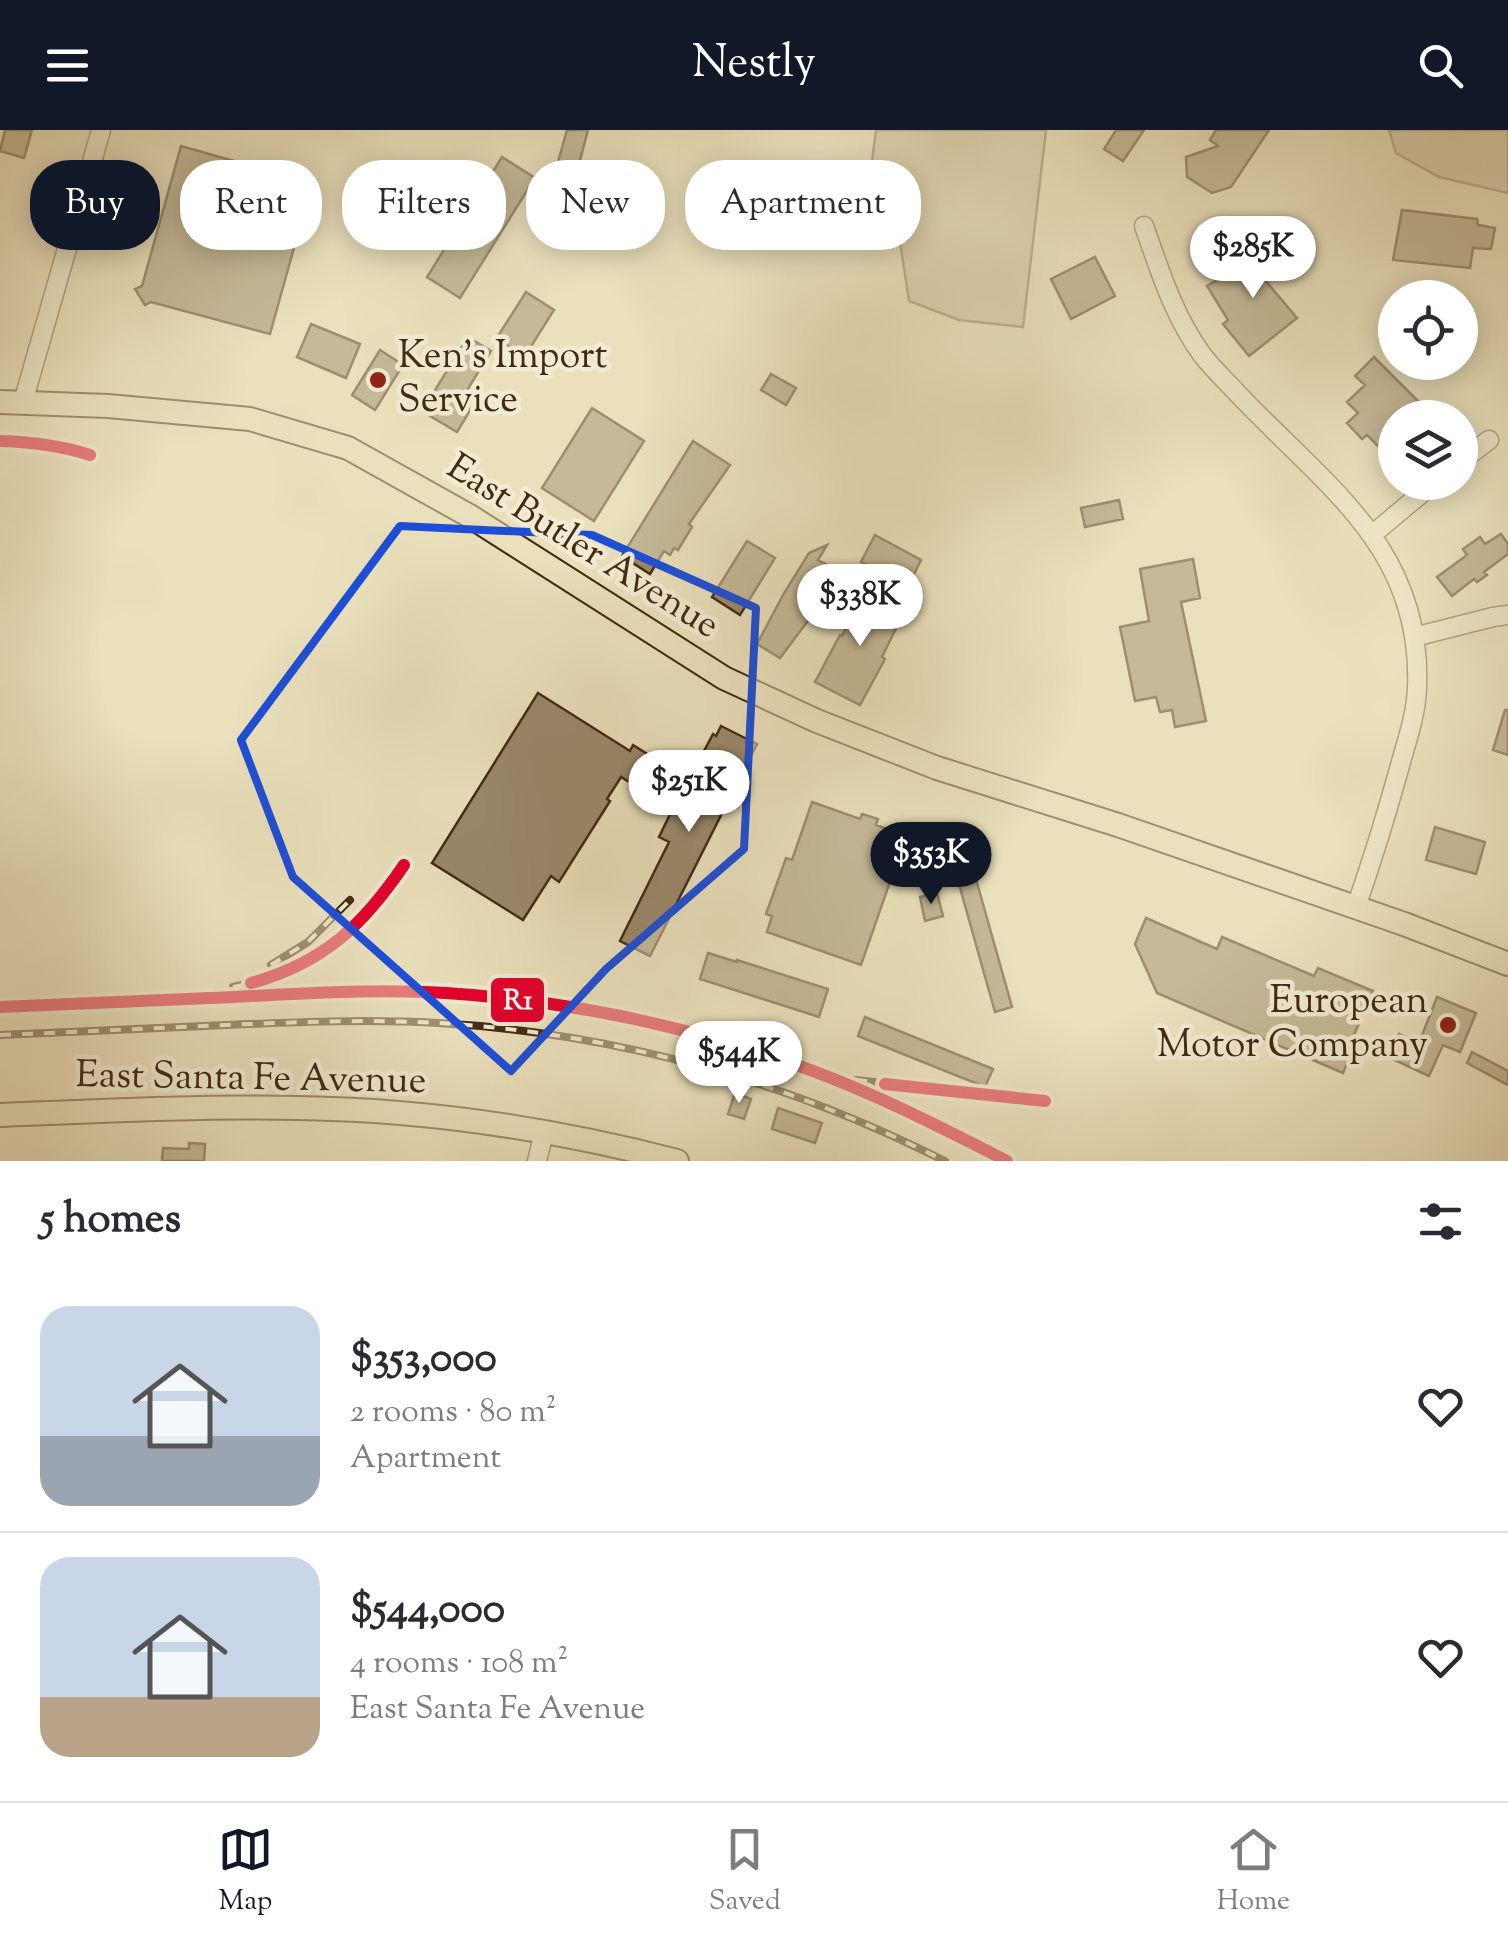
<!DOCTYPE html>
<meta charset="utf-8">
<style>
:root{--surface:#fff;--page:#f7f7f7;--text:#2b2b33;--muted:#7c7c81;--line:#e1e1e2;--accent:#111827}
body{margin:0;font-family:"Sorts Mill Goudy",serif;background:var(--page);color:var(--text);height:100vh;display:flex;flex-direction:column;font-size:38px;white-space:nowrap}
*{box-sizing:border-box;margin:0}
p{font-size:32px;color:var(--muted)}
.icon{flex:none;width:55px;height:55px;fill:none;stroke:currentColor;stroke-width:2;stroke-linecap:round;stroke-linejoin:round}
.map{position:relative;height:1031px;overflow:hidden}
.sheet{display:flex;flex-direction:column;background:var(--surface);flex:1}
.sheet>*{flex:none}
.guide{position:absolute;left:30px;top:30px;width:1000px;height:90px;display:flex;gap:20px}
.buttons{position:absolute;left:1378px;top:150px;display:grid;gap:20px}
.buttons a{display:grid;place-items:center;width:100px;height:100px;border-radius:50%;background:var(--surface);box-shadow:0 5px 25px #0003;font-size:50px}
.price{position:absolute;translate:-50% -85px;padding:0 22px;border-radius:35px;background:#fff;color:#222;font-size:32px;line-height:65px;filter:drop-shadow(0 2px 5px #0008)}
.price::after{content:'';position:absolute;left:50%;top:60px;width:30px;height:22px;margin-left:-15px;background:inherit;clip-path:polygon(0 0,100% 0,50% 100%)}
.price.active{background:var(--accent);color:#fff}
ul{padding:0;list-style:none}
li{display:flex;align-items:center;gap:30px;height:250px;padding:0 40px}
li+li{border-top:2px solid var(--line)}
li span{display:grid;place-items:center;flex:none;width:280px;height:200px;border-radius:30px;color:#555}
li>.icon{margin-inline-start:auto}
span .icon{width:120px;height:120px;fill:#fffc;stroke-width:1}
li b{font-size:42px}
h2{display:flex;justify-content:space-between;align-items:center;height:120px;padding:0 40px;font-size:42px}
.pill{padding:0 35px;border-radius:40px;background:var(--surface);box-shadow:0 5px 25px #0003;font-size:35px;line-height:90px}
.pill.active{background:var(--accent);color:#fff}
header{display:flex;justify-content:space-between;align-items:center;height:130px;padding:0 40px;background:var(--accent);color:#fff;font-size:45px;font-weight:600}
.menu{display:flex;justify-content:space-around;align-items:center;height:140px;border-top:2px solid var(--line);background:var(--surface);font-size:28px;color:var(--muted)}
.menu a{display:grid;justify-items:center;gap:5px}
.menu .active{color:var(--accent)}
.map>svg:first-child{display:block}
.green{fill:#cec19f;stroke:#887659;stroke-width:2.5}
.building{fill:#9a896b;stroke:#432b13;stroke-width:2.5}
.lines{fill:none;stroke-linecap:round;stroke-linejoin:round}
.minor-casing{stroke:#6d583d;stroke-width:21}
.major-casing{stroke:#432b13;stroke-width:26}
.minor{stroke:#f1ebd3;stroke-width:18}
.major{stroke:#eae0bc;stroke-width:22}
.rail-casing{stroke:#432b13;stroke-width:8}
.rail{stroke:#f1ebd3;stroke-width:4;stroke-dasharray:11;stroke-linecap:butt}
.rail-1-casing{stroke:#f1ebd3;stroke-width:20}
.rail-1{stroke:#e4002b;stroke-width:12}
.marked{fill:none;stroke:#1d4ed8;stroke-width:8;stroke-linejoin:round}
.poi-dot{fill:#8f2418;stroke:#f1ebd3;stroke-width:4}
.labels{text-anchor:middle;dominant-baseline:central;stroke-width:9;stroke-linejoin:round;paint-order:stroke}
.poi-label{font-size:38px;fill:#432b13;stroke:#f1ebd3;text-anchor:start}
.street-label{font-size:38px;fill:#432b13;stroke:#f1ebd3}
.line-badge{stroke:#f1ebd3;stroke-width:4}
.badge-label{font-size:28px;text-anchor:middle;font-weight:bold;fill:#fff}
</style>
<header><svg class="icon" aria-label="menu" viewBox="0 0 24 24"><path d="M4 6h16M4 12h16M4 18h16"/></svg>Nestly<svg class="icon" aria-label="search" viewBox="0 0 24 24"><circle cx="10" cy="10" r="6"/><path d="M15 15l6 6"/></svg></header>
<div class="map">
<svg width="1508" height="1031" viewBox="0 0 1508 1031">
<rect width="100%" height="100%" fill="#eae0bc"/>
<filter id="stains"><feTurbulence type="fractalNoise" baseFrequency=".002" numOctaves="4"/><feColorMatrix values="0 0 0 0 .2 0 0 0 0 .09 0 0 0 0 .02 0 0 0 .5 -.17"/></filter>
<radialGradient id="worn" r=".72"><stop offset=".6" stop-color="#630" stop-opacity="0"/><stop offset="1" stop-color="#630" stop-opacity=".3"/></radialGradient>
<!-- green -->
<path class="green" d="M 876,0 L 1046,0 L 1023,197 L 959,190 L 909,171 L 901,118 L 887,72 L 871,38 Z
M 1389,0 L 1508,0 L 1508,63 L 1439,47 L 1396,23 Z"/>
<!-- building -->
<path class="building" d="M 5,0 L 32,0 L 24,28 L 0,21 Z
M 567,0 L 588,0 L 578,38 L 558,32 Z
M 1116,0 L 1144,0 L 1123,31 L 1104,19 Z
M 1216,0 L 1269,0 L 1231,57 L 1212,63 L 1187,47 L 1186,27 L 1218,16 L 1210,10 Z
M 181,16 L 312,53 L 270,204 L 151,172 L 145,175 L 135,159 L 142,156 Z
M 502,27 L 535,48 L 460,168 L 427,147 Z
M 1402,80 L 1477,89 L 1478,95 L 1495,98 L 1491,119 L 1473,118 L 1470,138 L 1393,130 Z
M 1276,115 L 1288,137 L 1265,150 L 1297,188 L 1249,226 L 1223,194 L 1228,190 L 1207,156 Z
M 1095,127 L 1115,166 L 1071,189 L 1051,149 Z
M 526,162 L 554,180 L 525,226 L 496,209 Z
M 311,194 L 360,214 L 346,248 L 297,227 Z
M 468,207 L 491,221 L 460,272 L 471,279 L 457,302 L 422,281 L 458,223 L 460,225 L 460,220 Z
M 380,220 L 403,235 L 375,280 L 352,265 Z
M 1374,227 L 1435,288 L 1395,288 L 1395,333 L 1367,305 L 1362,309 L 1347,293 L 1358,283 L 1347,272 L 1365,255 L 1355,246 Z
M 771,244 L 796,258 L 786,275 L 761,260 Z
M 592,278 L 644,311 L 594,391 L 542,358 Z
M 693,311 L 730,335 L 689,394 L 692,397 L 678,420 L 674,418 L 670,425 L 664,421 L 650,444 L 622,426 Z
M 1119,370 L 1123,389 L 1085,397 L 1081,378 Z
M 1501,404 L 1508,414 L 1508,424 L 1484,442 L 1487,445 L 1477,452 L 1474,449 L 1452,466 L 1437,447 L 1467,425 L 1463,419 L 1480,407 L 1485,414 Z
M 875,405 L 921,430 L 908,456 L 861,432 Z
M 747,411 L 775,428 L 740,485 L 712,467 Z
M 827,415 L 818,430 L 840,441 L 813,484 L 780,528 L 757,514 L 783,465 L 809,423 Z
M 1193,429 L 1200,468 L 1181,472 L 1206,591 L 1175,597 L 1172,580 L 1160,582 L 1156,567 L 1135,571 L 1120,497 L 1149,491 L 1140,439 Z
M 864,462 L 904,482 L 882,527 L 885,529 L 860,575 L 815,552 L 840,505 L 842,506 Z
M 538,563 L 630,621 L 633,615 L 652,627 L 634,655 L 621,647 L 607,669 L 610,671 L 559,752 L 551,746 L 523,790 L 432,733 Z
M 1505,580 L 1508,580 L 1508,625 L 1493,620 Z
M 721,596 L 757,614 L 650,826 L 620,811 L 669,712 L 659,707 L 675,674 L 672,673 L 682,654 L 691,658 L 707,625 L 703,623 L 713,604 L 716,606 Z
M 812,672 L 860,689 L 862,684 L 878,689 L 876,695 L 906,706 L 861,835 L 767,802 L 772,786 L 766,784 L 786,728 L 792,730 Z
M 1435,697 L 1485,712 L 1476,744 L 1426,730 Z
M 972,735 L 1012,877 L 995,882 L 955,740 Z
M 937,763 L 943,786 L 925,791 L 920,767 Z
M 1146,788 L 1217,819 L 1222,807 L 1314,846 L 1318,838 L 1373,861 L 1351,912 L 1355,914 L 1343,943 L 1157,863 L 1135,814 Z
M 708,823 L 737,832 L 737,830 L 828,859 L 819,887 L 700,849 Z
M 1437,867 L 1476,883 L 1460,922 L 1443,915 L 1429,946 L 1388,927 L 1399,904 L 1419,913 Z
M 865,887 L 993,939 L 985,957 L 858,906 Z
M 1472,922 L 1508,941 L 1508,955 L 1467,933 Z
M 735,963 L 751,969 L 744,989 L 728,984 Z
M 778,978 L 822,993 L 815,1013 L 772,999 Z
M 189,1013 L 205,1014 L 204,1031 L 162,1031 L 163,1018 L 189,1019 Z"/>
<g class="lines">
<!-- minor casing -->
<g class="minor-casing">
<path id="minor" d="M 1144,96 C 1160,141 1174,187 1203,226 C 1214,240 1227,252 1239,265 C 1325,356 1423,418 1417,558 C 1416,586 1406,613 1399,639 C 1386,686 1372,731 1356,777
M 23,272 L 101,0
M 1460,332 L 1489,310
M 1373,404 L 1435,352
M 1414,507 L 1493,487 L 1508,485
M 537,1031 L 544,1002"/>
</g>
<!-- major casing -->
<g class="major-casing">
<path id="major" d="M 0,272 L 108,276 L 250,289 L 348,318 L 468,385 L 724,548 L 817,591 L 937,638 L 1118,695 L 1404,794 L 1508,834
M 0,985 C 99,981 200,976 299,978 C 427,980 554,999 677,1031"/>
</g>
<!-- minor -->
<use href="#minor" class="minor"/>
<!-- major -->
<use href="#major" class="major"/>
<!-- rail casing -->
<g class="rail-casing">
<path id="rail" d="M 0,311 C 31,312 60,315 90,325
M 271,835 L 308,812 L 350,770
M 233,857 C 316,840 358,802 404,735
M 0,877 C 78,874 156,870 234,867 C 305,863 376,859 446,863 C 558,870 673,893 779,929 C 858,955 933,993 1007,1031
M 0,905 C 76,902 151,898 227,895 C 297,892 368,889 438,893 C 615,903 786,951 945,1031
M 856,950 L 1045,971"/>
</g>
<!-- rail -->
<use href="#rail" class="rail"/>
<!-- rail-1 casing -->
<g class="rail-1-casing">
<path id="rail-1" d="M 0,311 C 31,312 60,315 90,325
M 251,853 C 324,833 363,795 404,735
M 0,877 C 78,874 156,870 234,867 C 305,863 376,859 446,863 C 558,870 673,893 779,929 C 858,955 933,993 1007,1031
M 885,954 L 1045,971"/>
</g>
<!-- rail-1 -->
<use href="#rail-1" class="rail-1"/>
</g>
<!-- marked area -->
<path d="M0 0H1508V1031H0ZM 400,396 L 592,405 L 756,478 L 744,719 L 606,839 L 511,941 L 293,747 L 241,610 Z" fill="#eae0bc" fill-opacity=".55" fill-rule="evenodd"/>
<path class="marked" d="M 400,396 L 592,405 L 756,478 L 744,719 L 606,839 L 511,941 L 293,747 L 241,610 Z"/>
<!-- markers -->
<g class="poi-dot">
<circle cx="378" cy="250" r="10"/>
<circle cx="1448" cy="895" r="10"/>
</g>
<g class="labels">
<!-- poi labels -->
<g class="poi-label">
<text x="398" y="228">Ken's Import<tspan x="398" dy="44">Service</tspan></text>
<text x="1428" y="873" text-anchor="end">European<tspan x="1428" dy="44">Motor Company</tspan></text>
</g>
<!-- street labels -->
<g class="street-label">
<text transform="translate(582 418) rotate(32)">East Butler Avenue</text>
<text transform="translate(251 950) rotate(1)">East Santa Fe Avenue</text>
</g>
</g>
<rect class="line-badge" x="489" y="846" width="57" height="48" rx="10" fill="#e4002b"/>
<g class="badge-label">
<text x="518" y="879">R1</text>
</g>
<rect width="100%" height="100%" filter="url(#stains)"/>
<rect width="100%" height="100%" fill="url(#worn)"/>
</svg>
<div class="buttons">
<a><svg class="icon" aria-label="locate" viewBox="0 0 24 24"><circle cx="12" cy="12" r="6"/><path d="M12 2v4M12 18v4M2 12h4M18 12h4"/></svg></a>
<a><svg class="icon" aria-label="layers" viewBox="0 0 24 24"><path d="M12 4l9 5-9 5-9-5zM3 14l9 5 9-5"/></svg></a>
</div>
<b class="price" style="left:1253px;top:171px">$285K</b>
<b class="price" style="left:860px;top:519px">$338K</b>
<b class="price" style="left:689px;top:705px">$251K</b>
<b class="price active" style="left:931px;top:777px">$353K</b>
<b class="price" style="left:739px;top:976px">$544K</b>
<div class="guide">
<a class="pill active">Buy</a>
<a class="pill">Rent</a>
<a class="pill">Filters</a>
<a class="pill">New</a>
<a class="pill">Apartment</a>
</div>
</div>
<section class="sheet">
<h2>5 homes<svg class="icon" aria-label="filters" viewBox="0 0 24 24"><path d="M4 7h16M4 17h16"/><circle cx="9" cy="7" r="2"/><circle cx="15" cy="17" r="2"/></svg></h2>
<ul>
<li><span style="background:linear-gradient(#c9d6e8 65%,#9aa5b1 0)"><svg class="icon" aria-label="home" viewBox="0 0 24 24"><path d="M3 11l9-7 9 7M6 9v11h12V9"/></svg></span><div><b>$353,000</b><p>2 rooms · 80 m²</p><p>Apartment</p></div><svg class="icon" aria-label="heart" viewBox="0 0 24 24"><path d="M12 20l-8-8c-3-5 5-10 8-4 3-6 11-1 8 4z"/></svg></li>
<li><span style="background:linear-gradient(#c9d6e8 70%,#b9a48a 0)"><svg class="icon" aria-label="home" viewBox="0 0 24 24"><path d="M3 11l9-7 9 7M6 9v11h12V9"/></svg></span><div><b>$544,000</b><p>4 rooms · 108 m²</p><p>East Santa Fe Avenue</p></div><svg class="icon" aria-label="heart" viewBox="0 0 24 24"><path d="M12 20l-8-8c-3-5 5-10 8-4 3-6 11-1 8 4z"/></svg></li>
</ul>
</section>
<nav class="menu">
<a class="active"><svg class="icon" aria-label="map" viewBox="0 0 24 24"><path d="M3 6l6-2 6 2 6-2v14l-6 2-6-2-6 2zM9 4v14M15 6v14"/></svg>Map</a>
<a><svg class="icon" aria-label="saved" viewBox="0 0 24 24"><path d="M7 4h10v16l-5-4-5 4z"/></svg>Saved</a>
<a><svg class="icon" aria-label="home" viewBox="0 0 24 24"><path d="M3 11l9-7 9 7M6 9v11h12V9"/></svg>Home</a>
</nav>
